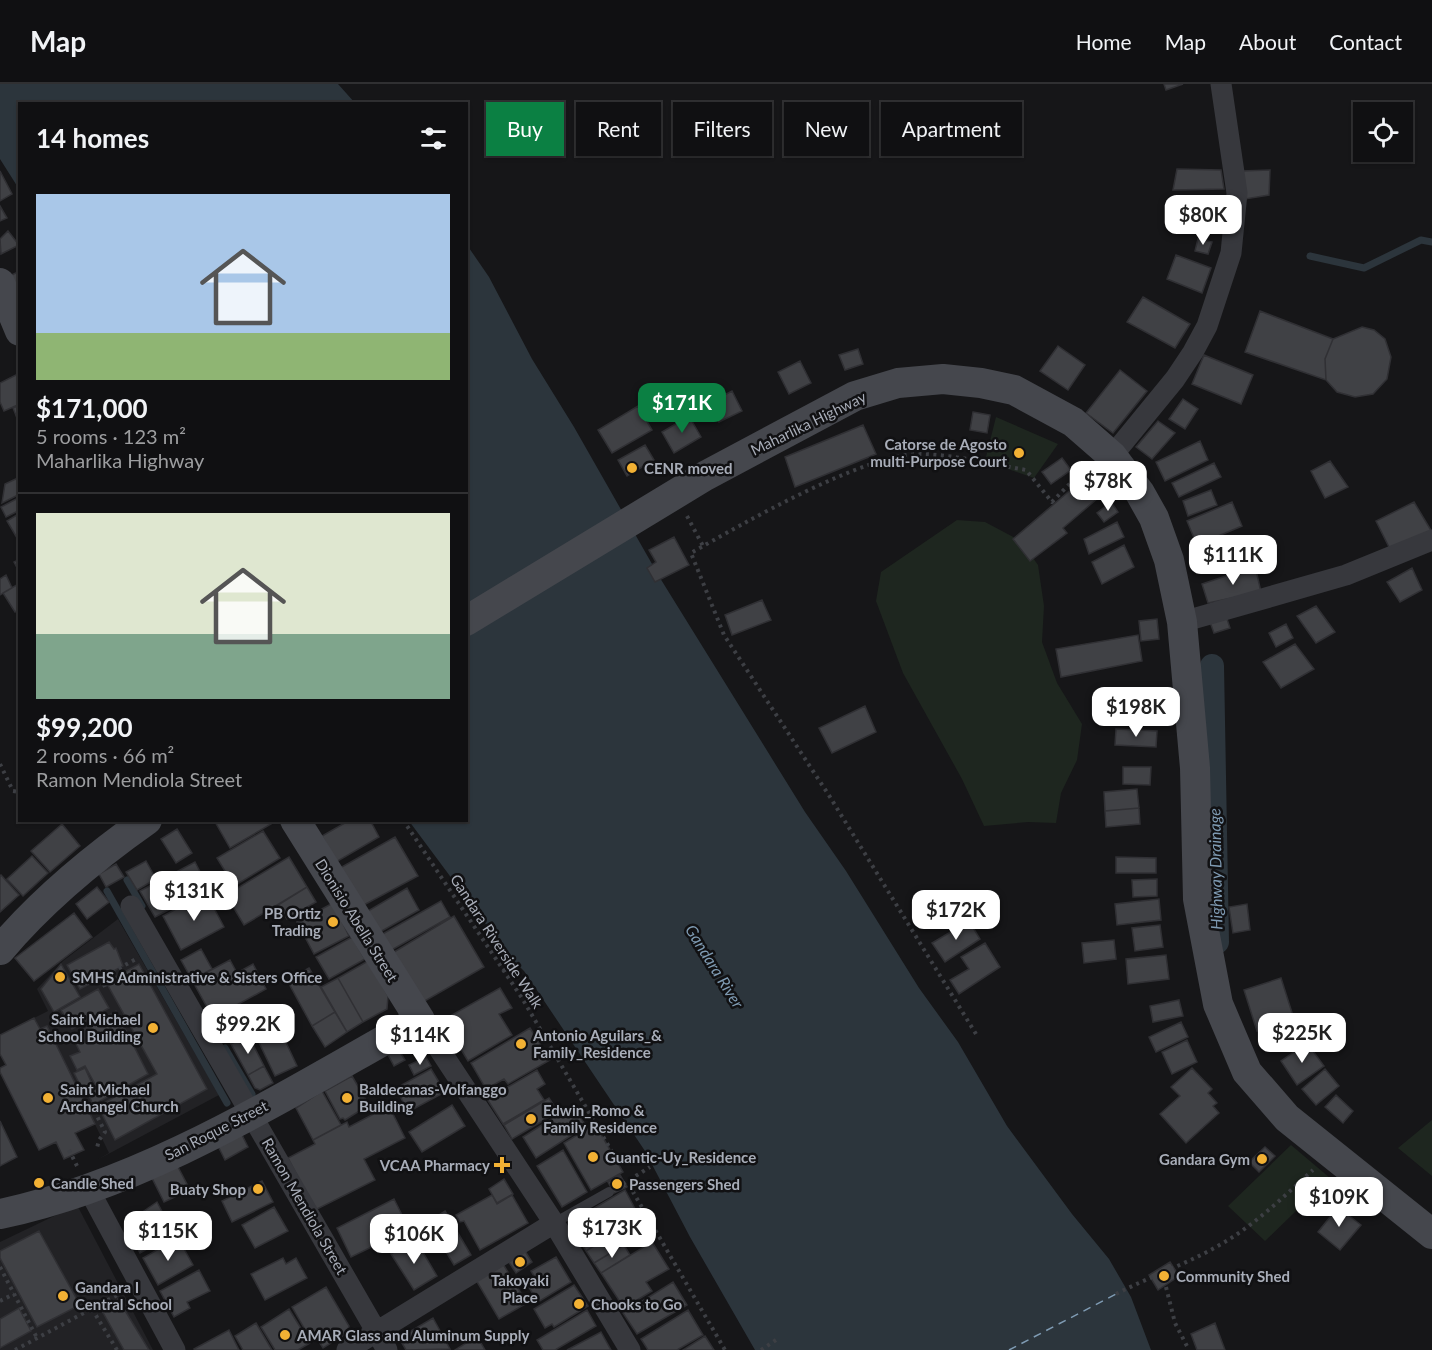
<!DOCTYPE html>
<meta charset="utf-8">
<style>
:root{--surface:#101012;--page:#1e1e20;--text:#f1f3f6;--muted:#9c9d9f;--line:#303032;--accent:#0b8043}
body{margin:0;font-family:Lato,sans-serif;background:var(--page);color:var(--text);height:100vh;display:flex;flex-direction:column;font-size:22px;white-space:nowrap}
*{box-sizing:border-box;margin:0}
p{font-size:20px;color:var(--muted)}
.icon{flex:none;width:33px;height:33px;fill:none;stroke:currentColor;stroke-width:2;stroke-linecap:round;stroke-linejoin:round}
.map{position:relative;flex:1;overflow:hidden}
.sheet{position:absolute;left:18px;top:18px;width:450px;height:720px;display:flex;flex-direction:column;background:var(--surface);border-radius:0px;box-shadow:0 2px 4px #0004,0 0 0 2px var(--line)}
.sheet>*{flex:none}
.guide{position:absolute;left:486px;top:18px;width:570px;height:54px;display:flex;gap:12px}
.controls{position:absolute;left:1353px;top:18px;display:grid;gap:12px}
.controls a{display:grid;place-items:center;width:60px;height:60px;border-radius:0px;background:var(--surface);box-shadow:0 2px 4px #0004,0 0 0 2px var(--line);font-size:30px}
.price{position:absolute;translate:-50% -51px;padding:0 14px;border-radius:12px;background:#fff;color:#222;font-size:20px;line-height:39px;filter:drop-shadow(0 2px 3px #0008)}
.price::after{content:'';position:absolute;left:50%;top:36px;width:18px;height:14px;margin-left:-9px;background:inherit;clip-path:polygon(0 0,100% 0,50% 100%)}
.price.selected{background:var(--accent);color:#fff}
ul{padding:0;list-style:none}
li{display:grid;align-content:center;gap:12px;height:318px;padding:0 18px}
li+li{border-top:2px solid var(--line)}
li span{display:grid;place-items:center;height:186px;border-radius:0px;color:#555}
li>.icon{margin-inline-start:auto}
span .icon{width:108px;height:108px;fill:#fffc;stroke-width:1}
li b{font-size:26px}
h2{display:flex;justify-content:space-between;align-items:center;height:72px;padding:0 18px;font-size:26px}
.chip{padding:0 21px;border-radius:0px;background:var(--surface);box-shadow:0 2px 4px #0004,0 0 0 2px var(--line);font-size:21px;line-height:54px}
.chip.selected{background:var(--accent);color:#fff}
header{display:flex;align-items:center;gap:36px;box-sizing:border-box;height:84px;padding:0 30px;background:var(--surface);border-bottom:2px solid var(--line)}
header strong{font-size:28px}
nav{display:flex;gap:33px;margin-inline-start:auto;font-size:21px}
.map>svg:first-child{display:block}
.built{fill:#222225}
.green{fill:#1e261f}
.water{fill:#2c353c}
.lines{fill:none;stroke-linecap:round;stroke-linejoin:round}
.stream{stroke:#2c353c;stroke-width:7}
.canal{stroke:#2c353c;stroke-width:24}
.ferry{stroke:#7f9bb3;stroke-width:1.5;stroke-dasharray:8 6;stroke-linecap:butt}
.building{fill:#404145;stroke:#303034;stroke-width:1.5}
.path{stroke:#3d3f44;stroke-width:4;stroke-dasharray:3 4.5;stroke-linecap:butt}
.lane{stroke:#37383d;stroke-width:10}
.street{stroke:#37383d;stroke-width:21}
.secondary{stroke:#45474d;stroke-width:30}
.poi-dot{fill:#f2b134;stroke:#111113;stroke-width:2}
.labels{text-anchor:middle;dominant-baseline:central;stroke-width:5;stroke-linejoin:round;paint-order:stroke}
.street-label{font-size:15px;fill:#a8adb8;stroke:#111113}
.poi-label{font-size:15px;font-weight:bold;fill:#a8adb8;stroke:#111113;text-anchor:start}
.water-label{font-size:16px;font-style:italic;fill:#7f9bb3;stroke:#111113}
</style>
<header>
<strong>Map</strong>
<nav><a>Home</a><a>Map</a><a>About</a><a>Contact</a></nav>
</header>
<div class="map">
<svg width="1432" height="1266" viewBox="0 0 1432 1266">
<rect width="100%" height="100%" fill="#161618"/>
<!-- built -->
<path class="built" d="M 118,835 L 219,1011 L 97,1076 L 109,1069 L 47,942 L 40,945 L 34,934 L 48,927 L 37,905 L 63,877 Z
M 77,1121 L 153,1266 L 0,1266 L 0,1158 Z"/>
<!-- green -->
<path class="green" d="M 996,333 L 1058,360 L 1034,394 L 985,377 Z
M 957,436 L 985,438 L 1021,457 L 1038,481 L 1044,522 L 1042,558 L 1057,599 L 1082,640 L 1077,676 L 1061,709 L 1056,739 L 1028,738 L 984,742 L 962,695 L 903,589 L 876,517 L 881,488 Z
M 1432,1036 L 1432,1092 L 1398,1064 Z
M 1291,1061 L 1330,1094 L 1265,1157 L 1228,1122 Z"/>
<!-- water -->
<path class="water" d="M 0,0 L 338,0 L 355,19 L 20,20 L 19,105 L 0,75 Z
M 467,161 L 489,193 L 532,275 L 574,343 L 660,494 L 805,728 L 846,787 L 919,904 L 958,958 L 1007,1042 L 1072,1130 L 1109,1175 L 1131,1213 L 1151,1266 L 755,1266 L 690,1153 L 645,1067 L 524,887 L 511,874 L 409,737 L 466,736 Z"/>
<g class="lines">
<!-- stream -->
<path class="stream" d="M 1310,172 L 1364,184 L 1421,156 L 1432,158
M 127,796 L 142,822
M 107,807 L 227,1019
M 225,964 L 252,1010"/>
<!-- canal -->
<path class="canal" d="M 1212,582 L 1217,858"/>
<!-- ferry -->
<path class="ferry" d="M 1009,1266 L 1116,1210"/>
</g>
<!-- building -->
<path class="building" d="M 1164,0 L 1183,0 L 1166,6 Z
M 1177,85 L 1221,86 L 1224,105 L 1173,106 Z
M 1270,86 L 1269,111 L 1245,115 L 1241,87 Z
M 0,87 L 12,110 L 0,117 Z
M 0,122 L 7,134 L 0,137 Z
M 8,147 L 19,161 L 1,170 L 0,155 Z
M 1198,155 L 1212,158 L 1208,170 L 1195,167 Z
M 1176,171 L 1211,184 L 1202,209 L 1167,195 Z
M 20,187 L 20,199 L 10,204 L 1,196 Z
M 1143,213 L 1190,240 L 1175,264 L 1127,238 Z
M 1260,227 L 1333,255 L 1325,275 L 1326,296 L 1245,268 Z
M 1362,243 L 1374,246 L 1385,255 L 1391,273 L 1387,295 L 1373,310 L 1355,313 L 1337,308 L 1326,296 L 1325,275 L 1333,255 Z
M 1058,262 L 1085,281 L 1068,306 L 1040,287 Z
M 858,265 L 863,280 L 845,286 L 839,271 Z
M 1204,271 L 1253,291 L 1241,320 L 1192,300 Z
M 800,277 L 811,299 L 789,310 L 778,288 Z
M 1120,286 L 1147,307 L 1113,349 L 1086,329 Z
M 18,290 L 20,320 L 4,327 L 0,318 L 0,299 Z
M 732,307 L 742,327 L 719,338 L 709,319 Z
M 1183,315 L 1198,325 L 1185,345 L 1169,335 Z
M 20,321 L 20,339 L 19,339 L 13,324 Z
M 638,322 L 652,346 L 612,369 L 598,346 Z
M 973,328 L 990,331 L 987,349 L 970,346 Z
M 689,332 L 701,353 L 674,369 L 662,348 Z
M 1158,337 L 1175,349 L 1152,375 L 1136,363 Z
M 863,341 L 876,370 L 795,403 L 785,373 Z
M 1200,357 L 1208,376 L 1165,397 L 1156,378 Z
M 645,361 L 654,376 L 627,392 L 618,376 Z
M 1062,374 L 1071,386 L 1051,400 L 1042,388 Z
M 1330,377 L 1348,403 L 1325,414 L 1311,387 Z
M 1214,379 L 1221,393 L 1179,413 L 1172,399 Z
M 1094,386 L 1103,397 L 1092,408 L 1098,414 L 1063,444 L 1067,449 L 1030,477 L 1013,455 Z
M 20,393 L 20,410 L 2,419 L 5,400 Z
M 1211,406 L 1217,421 L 1188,432 L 1183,417 Z
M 20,413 L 20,426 L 6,433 L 1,423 Z
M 1111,418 L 1118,428 L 1104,438 L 1097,429 Z
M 1232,418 L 1242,442 L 1197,461 L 1187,437 Z
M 1414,418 L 1432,448 L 1390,465 L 1376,437 Z
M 20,429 L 20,459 L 7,437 Z
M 1117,438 L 1124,453 L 1089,470 L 1084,455 Z
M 674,453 L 689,481 L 655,498 L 647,484 L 656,478 L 649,466 Z
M 1124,461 L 1134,483 L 1102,500 L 1092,478 Z
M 20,475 L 20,489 L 14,478 Z
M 1255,482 L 1261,508 L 1208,519 L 1202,500 Z
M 1412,484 L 1422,506 L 1400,518 L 1387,498 Z
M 6,491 L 12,504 L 0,511 L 0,495 Z
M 20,499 L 20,525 L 15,528 L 3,509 Z
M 762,516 L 771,536 L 732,551 L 725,531 Z
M 1316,522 L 1335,548 L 1316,559 L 1297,532 Z
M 1226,532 L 1230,544 L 1214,549 L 1210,538 Z
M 1157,535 L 1159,555 L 1141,557 L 1139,537 Z
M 1286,540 L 1293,554 L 1276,563 L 1269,549 Z
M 1138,551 L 1142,577 L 1061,593 L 1056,565 Z
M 1295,560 L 1314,585 L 1281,604 L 1263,578 Z
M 1159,620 L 1160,640 L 1114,641 L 1113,621 Z
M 865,622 L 876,648 L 832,669 L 819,644 Z
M 1116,645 L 1157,647 L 1156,663 L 1115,661 Z
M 1123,683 L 1151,683 L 1150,701 L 1123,700 Z
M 1137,705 L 1139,724 L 1105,727 L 1104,708 Z
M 1139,724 L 1140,740 L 1106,743 L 1105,727 Z
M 214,736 L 269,736 L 271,740 L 230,764 Z
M 350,736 L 370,736 L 379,753 L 336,778 L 322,752 Z
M 62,740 L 80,762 L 50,788 L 31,767 Z
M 177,745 L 192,769 L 176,779 L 161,755 Z
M 263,747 L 280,774 L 234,802 L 217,774 Z
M 395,753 L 418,792 L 362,822 L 340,784 Z
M 32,772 L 48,789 L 23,812 L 7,795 Z
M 289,773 L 307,803 L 244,841 L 226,811 Z
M 1116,773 L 1156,774 L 1156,789 L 1116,789 Z
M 146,777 L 156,795 L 137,806 L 126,788 Z
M 195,778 L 209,805 L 155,833 L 140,807 Z
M 116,780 L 124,793 L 106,803 L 99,790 Z
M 1,791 L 19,811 L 0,828 L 0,793 Z
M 1157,795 L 1157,812 L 1133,813 L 1132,796 Z
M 97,803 L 109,818 L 87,835 L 76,820 Z
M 307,803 L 316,818 L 287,835 L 278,821 Z
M 407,804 L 419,826 L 380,848 L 368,827 Z
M 206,809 L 224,843 L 181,866 L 163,832 Z
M 1159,815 L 1161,836 L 1117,841 L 1115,820 Z
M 441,817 L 450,833 L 388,868 L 379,852 Z
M 333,819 L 349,852 L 314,870 L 297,838 Z
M 1247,820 L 1250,846 L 1233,849 L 1229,823 Z
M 74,829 L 92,853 L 34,897 L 15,874 Z
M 454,832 L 484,883 L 423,918 L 394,868 Z
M 969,837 L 980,855 L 945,878 L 932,859 Z
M 1160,841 L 1163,863 L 1135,867 L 1132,844 Z
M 352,853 L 365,875 L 329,895 L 316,873 Z
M 1114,856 L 1116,875 L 1084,879 L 1082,859 Z
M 109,858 L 114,865 L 116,864 L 123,882 L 80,905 L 67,881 Z
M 985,859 L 1000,883 L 959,910 L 950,896 L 969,885 L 961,873 Z
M 201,865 L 212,885 L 192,896 L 181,876 Z
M 1166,871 L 1169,895 L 1128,900 L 1126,875 Z
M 230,876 L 237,889 L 253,880 L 266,905 L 213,934 L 192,896 Z
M 368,877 L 388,912 L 387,925 L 363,938 L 338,894 Z
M 61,880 L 80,913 L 54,928 L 41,905 Z
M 139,880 L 207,1005 L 115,1056 L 98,1022 L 157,990 L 106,898 Z
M 309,884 L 335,928 L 312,942 L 287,896 Z
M 338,894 L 363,938 L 347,948 L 321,903 Z
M 1281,894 L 1294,935 L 1257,947 L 1244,906 Z
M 500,904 L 512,924 L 499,930 L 512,951 L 468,977 L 443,936 Z
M 98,905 L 109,924 L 72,945 L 61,926 Z
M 1179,916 L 1183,932 L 1153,938 L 1150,922 Z
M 116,927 L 148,990 L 93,1021 L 87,1006 L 96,1002 L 85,982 L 77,986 L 70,972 L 80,968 L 72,952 Z
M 335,928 L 347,948 L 325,963 L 312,942 Z
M 274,933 L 297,982 L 275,992 L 253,946 Z
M 34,934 L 40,945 L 47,942 L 95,1040 L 75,1049 L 84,1066 L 64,1075 L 56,1058 L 39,1066 L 0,988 L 0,984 L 6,981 L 0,970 L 0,951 Z
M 1181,938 L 1188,953 L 1156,968 L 1149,953 Z
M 241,940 L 248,951 L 231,960 L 225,949 Z
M 530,944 L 550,976 L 508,1000 L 504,995 L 486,1005 L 471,979 Z
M 248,951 L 264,982 L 248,991 L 231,960 Z
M 1187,956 L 1197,978 L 1172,990 L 1162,968 Z
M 1307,959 L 1324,982 L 1297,1001 L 1281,977 Z
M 395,960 L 405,976 L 394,982 L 385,965 Z
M 426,973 L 431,982 L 414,991 L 409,981 Z
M 264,982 L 273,999 L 260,1006 L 255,1004 L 248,991 Z
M 85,984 L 93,1002 L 83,1007 L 74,989 Z
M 1192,984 L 1212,1005 L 1208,1009 L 1217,1019 L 1213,1022 L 1219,1029 L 1186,1059 L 1160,1030 L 1180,1012 L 1171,1003 Z
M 431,985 L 445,1008 L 408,1028 L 396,1004 Z
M 1325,985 L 1339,1002 L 1316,1021 L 1302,1005 Z
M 537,986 L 545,1000 L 537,1005 L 544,1016 L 503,1040 L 487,1015 Z
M 352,992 L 369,1021 L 345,1036 L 343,1034 L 340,1035 L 325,1007 Z
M 322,1007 L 341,1041 L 313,1056 L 296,1024 Z
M 1336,1011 L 1353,1027 L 1343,1039 L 1325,1023 Z
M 549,1014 L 558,1028 L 512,1055 L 504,1041 Z
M 452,1021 L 465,1042 L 422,1068 L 409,1048 Z
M 573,1021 L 586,1042 L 536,1074 L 523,1053 Z
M 389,1022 L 405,1054 L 364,1075 L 375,1096 L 315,1126 L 288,1074 L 315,1060 L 313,1056 L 347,1038 L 349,1043 Z
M 0,1037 L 17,1073 L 0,1082 Z
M 595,1040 L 623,1088 L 591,1106 L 564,1059 Z
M 239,1045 L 248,1063 L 225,1076 L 214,1054 Z
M 1265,1063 L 1275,1072 L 1259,1088 L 1249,1078 Z
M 563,1066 L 587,1108 L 562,1123 L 537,1082 Z
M 177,1081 L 190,1106 L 164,1118 L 152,1094 Z
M 620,1091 L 627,1103 L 614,1109 L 608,1098 Z
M 42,1095 L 43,1101 L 35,1102 L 34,1096 Z
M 504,1095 L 513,1110 L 497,1119 L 489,1105 Z
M 262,1097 L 273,1118 L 232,1138 L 222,1117 Z
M 625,1106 L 640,1134 L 586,1167 L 569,1139 Z
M 492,1111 L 497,1120 L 512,1111 L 528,1139 L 480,1166 L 464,1137 L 460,1138 L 456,1131 Z
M 394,1115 L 409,1145 L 351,1173 L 337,1144 Z
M 157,1118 L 174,1150 L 140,1169 L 125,1140 Z
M 274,1123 L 288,1147 L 255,1164 L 242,1141 Z
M 1338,1123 L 1361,1141 L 1340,1166 L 1318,1148 Z
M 445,1127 L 471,1171 L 454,1181 L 428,1138 Z
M 39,1147 L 80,1221 L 37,1243 L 0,1174 L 0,1167 Z
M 616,1148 L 624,1161 L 594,1179 L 586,1167 Z
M 178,1154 L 193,1181 L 158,1201 L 143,1174 Z
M 415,1155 L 437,1192 L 414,1206 L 391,1170 Z
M 652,1158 L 669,1185 L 646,1198 L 652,1207 L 624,1224 L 601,1189 Z
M 624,1161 L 630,1171 L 601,1189 L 594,1179 Z
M 525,1167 L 532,1178 L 516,1189 L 508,1177 Z
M 556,1173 L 571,1198 L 538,1218 L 528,1202 L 537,1197 L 531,1187 Z
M 283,1174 L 286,1180 L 296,1174 L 307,1194 L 265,1216 L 251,1190 Z
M 1170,1178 L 1179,1192 L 1158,1206 L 1149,1191 Z
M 503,1180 L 527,1219 L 499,1235 L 476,1196 Z
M 199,1186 L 210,1207 L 187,1218 L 190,1224 L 174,1233 L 160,1207 Z
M 673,1198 L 687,1221 L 637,1250 L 623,1229 Z
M 574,1201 L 588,1222 L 554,1243 L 552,1240 L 545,1244 L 534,1225 Z
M 326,1203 L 349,1242 L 347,1249 L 323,1264 L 316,1253 L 311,1256 L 292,1223 Z
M 118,1215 L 149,1266 L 124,1266 L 101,1225 Z
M 19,1224 L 31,1247 L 0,1264 L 0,1235 Z
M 289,1225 L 310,1259 L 298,1266 L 275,1266 L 261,1243 Z
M 587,1226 L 596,1242 L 555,1266 L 543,1266 L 537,1256 Z
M 688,1226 L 703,1251 L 677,1266 L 648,1266 L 641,1255 Z
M 433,1234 L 450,1265 L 406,1266 L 399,1254 Z
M 256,1239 L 272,1266 L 243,1266 L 235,1252 Z
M 1215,1239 L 1225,1266 L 1197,1266 L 1191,1250 Z
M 229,1246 L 239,1266 L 195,1266 L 194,1265 Z
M 601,1248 L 611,1266 L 567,1266 Z
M 477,1252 L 485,1266 L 455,1266 Z
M 705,1252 L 714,1266 L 683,1266 Z"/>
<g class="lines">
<!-- path -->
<path class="path" d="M 687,432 L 703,462
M 0,680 L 13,707 L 20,708
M 403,736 L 522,914 L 622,1085
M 503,887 L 513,881
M 105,903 L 101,894 L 138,874
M 976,950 L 830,713 L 724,551 L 691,469 C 742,440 865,369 921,370 C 956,371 992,380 1026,386 L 1052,418 L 1087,382
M 91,1020 L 105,1048 L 99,1056 L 97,1064
M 69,1066 L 77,1082
M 623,1100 L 650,1083
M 629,1101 L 725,1266
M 0,1183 L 37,1254
M 1166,1203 L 1175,1239 L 1189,1266
M 1116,1210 C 1149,1193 1184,1181 1216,1163 C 1253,1143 1282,1114 1313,1086
M 0,1217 L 14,1210
M 92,1225 L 117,1266
M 15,1266 L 121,1209
M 761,1266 L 776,1256"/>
<!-- lane -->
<path class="lane" d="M 554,1139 L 609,1108"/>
<!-- street -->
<path class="street" d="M 1112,372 L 1175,295 L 1193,268 L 1207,242 L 1231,169 L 1237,109 L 1221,0
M 1182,538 L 1346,491 L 1432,456
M 131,822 L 387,1266
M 420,936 L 554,1139 L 630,1266
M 89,1106 L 175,1266
M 347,1266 L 554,1139"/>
<!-- secondary -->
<path class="secondary" d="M 0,199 L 20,247
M 466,537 L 705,392 L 855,312 L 898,299 L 943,295 L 981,299 L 1014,306 L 1073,338 L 1112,372 L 1140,409 L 1154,434 L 1169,476 L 1182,538 L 1195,684 L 1198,815 L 1218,920 L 1247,988 L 1287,1034 L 1432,1150
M 0,866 C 43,815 93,774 147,736
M 0,1130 C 149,1099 288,1009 420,936 L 295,736"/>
</g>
<!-- markers -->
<g class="poi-dot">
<circle cx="1019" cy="369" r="6"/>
<circle cx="632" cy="384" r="6"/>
<circle cx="333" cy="838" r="6"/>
<circle cx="60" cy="893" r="6"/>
<circle cx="153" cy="944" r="6"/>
<circle cx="521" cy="960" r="6"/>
<circle cx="48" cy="1014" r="6"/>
<circle cx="347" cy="1014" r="6"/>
<circle cx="531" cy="1035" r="6"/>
<circle cx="593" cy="1073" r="6"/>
<circle cx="1262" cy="1075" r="6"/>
<path d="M499 1072h6v6h6v6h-6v6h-6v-6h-6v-6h6z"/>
<circle cx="39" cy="1099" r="6"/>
<circle cx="617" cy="1100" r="6"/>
<circle cx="258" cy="1105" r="6"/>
<circle cx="520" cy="1178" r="6"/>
<circle cx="1164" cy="1192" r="6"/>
<circle cx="63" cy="1212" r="6"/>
<circle cx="579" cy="1220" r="6"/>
<circle cx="285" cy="1251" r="6"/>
</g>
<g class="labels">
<!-- street labels -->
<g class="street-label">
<text transform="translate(808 339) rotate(-26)">Maharlika Highway</text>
<text transform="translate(357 836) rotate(58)">Dionisio Abella Street</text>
<text transform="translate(497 857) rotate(57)">Gandara Riverside Walk</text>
<text transform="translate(216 1046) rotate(-27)">San Roque Street</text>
<text transform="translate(305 1122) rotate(60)">Ramon Mendiola Street</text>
</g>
<!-- poi labels -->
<g class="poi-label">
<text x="1007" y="360" text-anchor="end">Catorse de Agosto<tspan x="1007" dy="17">multi-Purpose Court</tspan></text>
<text x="644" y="384">CENR moved</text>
<text x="321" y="829" text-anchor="end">PB Ortiz<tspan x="321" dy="17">Trading</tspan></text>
<text x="72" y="893">SMHS Administrative &amp; Sisters Office</text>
<text x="141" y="935" text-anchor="end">Saint Michael<tspan x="141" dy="17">School Building</tspan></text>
<text x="533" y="951">Antonio Aguilars_&amp;<tspan x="533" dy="17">Family_Residence</tspan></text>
<text x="60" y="1005">Saint Michael<tspan x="60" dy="17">Archangel Church</tspan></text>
<text x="359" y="1005">Baldecanas-Volfanggo<tspan x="359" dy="17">Building</tspan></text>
<text x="543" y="1026">Edwin_Romo &amp;<tspan x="543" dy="17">Family Residence</tspan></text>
<text x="605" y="1073">Guantic-Uy_Residence</text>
<text x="1250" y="1075" text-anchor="end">Gandara Gym</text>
<text x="490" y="1081" text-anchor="end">VCAA Pharmacy</text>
<text x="51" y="1099">Candle Shed</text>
<text x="629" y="1100">Passengers Shed</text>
<text x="246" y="1105" text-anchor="end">Buaty Shop</text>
<text x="1176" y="1192">Community Shed</text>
<text x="520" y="1196" text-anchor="middle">Takoyaki<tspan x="520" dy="17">Place</tspan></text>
<text x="75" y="1203">Gandara I<tspan x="75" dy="17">Central School</tspan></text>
<text x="591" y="1220">Chooks to Go</text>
<text x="297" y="1251">AMAR Glass and Aluminum Supply</text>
</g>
<!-- water labels -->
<g class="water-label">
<text transform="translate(1215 785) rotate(-91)">Highway Drainage</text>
<text transform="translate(715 882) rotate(58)">Gandara River</text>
</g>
</g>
</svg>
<div class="controls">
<a><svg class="icon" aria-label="locate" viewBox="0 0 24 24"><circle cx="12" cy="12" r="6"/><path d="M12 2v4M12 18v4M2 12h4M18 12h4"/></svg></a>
</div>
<b class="price" style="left:1203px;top:162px">$80K</b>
<b class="price selected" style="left:682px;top:350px">$171K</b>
<b class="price" style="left:1108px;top:428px">$78K</b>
<b class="price" style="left:1233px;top:502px">$111K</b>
<b class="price" style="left:1136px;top:654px">$198K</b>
<b class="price" style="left:194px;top:838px">$131K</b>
<b class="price" style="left:956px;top:857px">$172K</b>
<b class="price" style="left:248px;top:971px">$99.2K</b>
<b class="price" style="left:1302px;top:980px">$225K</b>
<b class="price" style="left:420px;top:982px">$114K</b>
<b class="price" style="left:1339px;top:1144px">$109K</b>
<b class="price" style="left:612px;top:1175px">$173K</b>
<b class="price" style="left:168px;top:1178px">$115K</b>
<b class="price" style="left:414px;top:1181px">$106K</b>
<div class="guide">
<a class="chip selected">Buy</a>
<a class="chip">Rent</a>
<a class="chip">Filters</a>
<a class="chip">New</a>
<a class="chip">Apartment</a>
</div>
<section class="sheet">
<h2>14 homes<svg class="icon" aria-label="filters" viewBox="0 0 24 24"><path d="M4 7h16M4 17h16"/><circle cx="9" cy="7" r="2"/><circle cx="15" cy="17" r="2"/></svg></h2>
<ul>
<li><span style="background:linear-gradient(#a9c7e8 75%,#8fb573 0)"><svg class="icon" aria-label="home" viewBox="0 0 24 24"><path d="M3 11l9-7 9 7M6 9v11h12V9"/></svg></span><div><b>$171,000</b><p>5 rooms · 123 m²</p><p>Maharlika Highway</p></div></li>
<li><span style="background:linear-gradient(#dfe7d0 65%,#7fa58c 0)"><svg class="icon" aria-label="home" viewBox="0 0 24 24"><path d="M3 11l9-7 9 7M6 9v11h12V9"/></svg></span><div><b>$99,200</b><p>2 rooms · 66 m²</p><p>Ramon Mendiola Street</p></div></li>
</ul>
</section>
</div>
